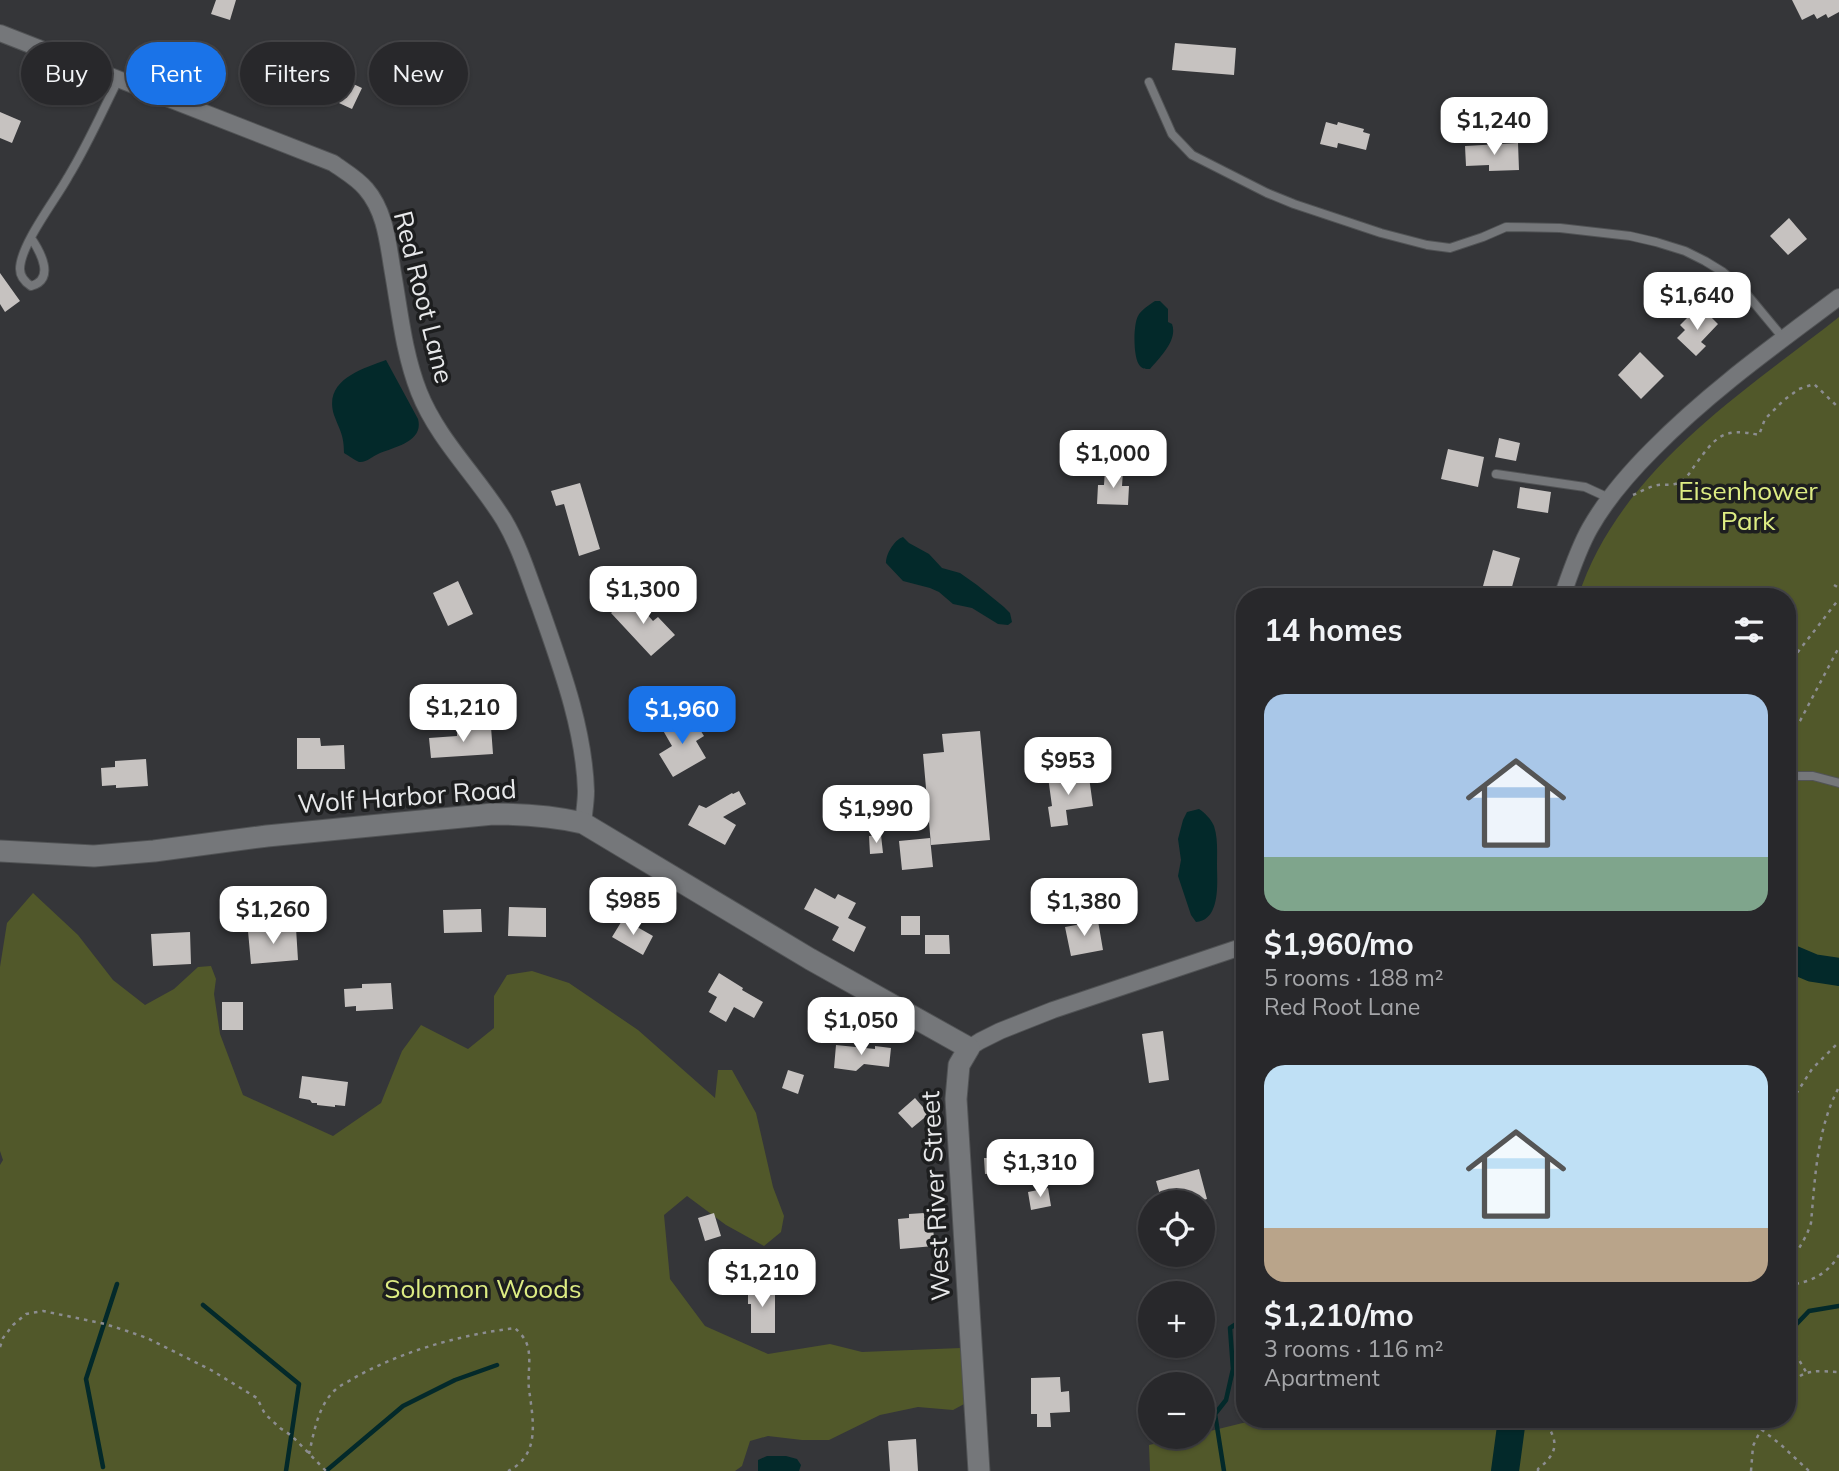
<!DOCTYPE html>
<meta charset="utf-8">
<style>
:root{--surface:#28282b;--page:#303033;--text:#f1f3f6;--muted:#a5a6a9;--line:#444447;--accent:#1a73e8}
body{margin:0;font-family:Mulish,sans-serif;background:var(--page);color:var(--text);height:100vh;display:flex;flex-direction:column;font-size:26px;white-space:nowrap}
*{box-sizing:border-box;margin:0}
p{font-size:23px;color:var(--muted)}
.icon{flex:none;width:38px;height:38px;fill:none;stroke:currentColor;stroke-width:2;stroke-linecap:round;stroke-linejoin:round}
.map{position:relative;flex:1;overflow:hidden}
.sheet{position:absolute;left:1236px;top:588px;width:560px;height:840px;display:flex;flex-direction:column;background:var(--surface);border-radius:28px;box-shadow:0 2px 5px #0004,0 0 0 2px var(--line)}
.sheet>*{flex:none}
.top-card{position:absolute;left:21px;top:42px;width:665px;height:63px;display:flex;gap:14px}
.tools{position:absolute;left:1138px;top:1190px;display:grid;gap:14px}
.tools a{display:grid;place-items:center;width:77px;height:77px;border-radius:50%;background:var(--surface);box-shadow:0 2px 5px #0004,0 0 0 2px var(--line);font-size:35px}
.price{position:absolute;translate:-50% -60px;padding:0 16px;border-radius:14px;background:#fff;color:#222;font-size:23px;line-height:46px;filter:drop-shadow(0 2px 4px #0008)}
.price::after{content:'';position:absolute;left:50%;top:42px;width:21px;height:16px;margin-left:-10px;background:inherit;clip-path:polygon(0 0,100% 0,50% 100%)}
.price.active{background:var(--accent);color:#fff}
ul{padding:0;list-style:none}
li{display:grid;align-content:center;gap:14px;height:371px;padding:0 28px}
li span{display:grid;place-items:center;height:217px;border-radius:21px;color:#555}
li>.icon{margin-inline-start:auto}
span .icon{width:126px;height:126px;fill:#fffc;stroke-width:1}
li b{font-size:30px}
h2{display:flex;justify-content:space-between;align-items:center;height:84px;padding:0 28px;font-size:30px}
.tag{padding:0 24px;border-radius:32px;background:var(--surface);box-shadow:0 2px 5px #0004,0 0 0 2px var(--line);font-size:24px;line-height:63px}
.tag.active{background:var(--accent);color:#fff}
.map>svg:first-child{display:block}
.green{fill:#51582a}
.water{fill:#03292a}
.lines{fill:none;stroke-linecap:round;stroke-linejoin:round}
.stream{stroke:#03292a;stroke-width:4.5}
.river{stroke:#03292a;stroke-width:28}
.building{fill:#c6c2c0}
.service-casing{stroke:#515355;stroke-width:10}
.minor-casing{stroke:#515355;stroke-width:18}
.tertiary-casing{stroke:#515355;stroke-width:23}
.path{stroke:#8c8d90;stroke-width:2.5;stroke-dasharray:3.5 5;stroke-linecap:butt}
.service{stroke:#75777a;stroke-width:8}
.minor{stroke:#75777a;stroke-width:16}
.tertiary{stroke:#75777a;stroke-width:21}
.labels{text-anchor:middle;dominant-baseline:central;stroke-width:7;stroke-linejoin:round;paint-order:stroke}
.street-label{font-size:26px;fill:#e7e8ea;stroke:#1d1e1f}
.park-label{font-size:26px;fill:#ddec83;stroke:#1d1e1f}
</style>
<div class="map">
<svg width="1839" height="1471" viewBox="0 0 1839 1471">
<rect width="100%" height="100%" fill="#353639"/>
<!-- green -->
<path class="green" d="M 1839,317 L 1839,1471 L 1150,1471 L 1149,1445 L 1184,1437 L 1202,1437 L 1202,1433 L 1259,1419 L 1787,1419 L 1787,597 L 1578,597 C 1619,471 1740,395 1839,317 Z
M 33,893 L 78,935 L 113,980 L 145,1005 L 174,989 L 198,967 L 211,966 L 216,979 L 214,994 L 220,1034 L 243,1095 L 333,1136 L 381,1103 L 402,1051 L 421,1025 L 468,1049 L 494,1028 L 494,996 L 507,975 L 532,971 L 569,983 L 638,1030 L 715,1098 L 718,1070 L 732,1070 L 756,1113 L 773,1187 L 784,1216 L 781,1232 L 764,1246 L 726,1225 L 687,1196 L 664,1215 L 670,1279 L 705,1326 L 768,1354 L 830,1344 L 862,1352 L 961,1348 L 966,1403 L 953,1410 L 918,1407 L 880,1415 L 829,1440 L 802,1440 L 768,1436 L 750,1441 L 742,1466 L 735,1471 L 0,1471 L 0,1165 L 3,1160 L 0,1151 L 0,967 L 7,923 Z"/>
<!-- water -->
<path class="water" d="M 1155,301 L 1160,301 L 1168,309 L 1168,322 L 1172,324 C 1178,340 1160,357 1150,369 C 1145,369 1143,369 1140,366 C 1133,359 1133,325 1138,316 C 1141,310 1149,305 1155,301 Z
M 386,360 L 418,419 C 424,441 395,447 380,453 C 373,456 366,463 359,462 C 354,460 348,455 344,453 C 344,435 340,431 334,415 C 323,380 362,369 386,360 Z
M 903,537 L 909,543 L 929,554 L 942,568 L 960,573 L 977,585 L 1004,607 L 1010,613 L 1012,622 L 1008,625 L 998,624 L 972,608 L 953,604 L 939,592 L 930,588 L 903,581 L 886,563 C 886,554 894,540 903,537 Z
M 1199,809 C 1205,813 1211,819 1214,826 C 1218,838 1217,852 1217,865 C 1217,882 1221,920 1196,922 L 1191,915 L 1178,876 L 1181,860 L 1178,839 L 1183,820 L 1187,812 Z
M 767,1456 L 786,1456 L 797,1459 L 801,1465 L 799,1471 L 758,1471 L 758,1460 Z"/>
<g class="lines">
<!-- stream -->
<path class="stream" d="M 1239,1015 L 1244,1039
M 203,1305 L 299,1384 L 286,1471
M 1787,1334 L 1809,1311 L 1839,1306
M 103,1467 L 86,1379 L 117,1284
M 326,1471 L 403,1406 L 455,1380 L 497,1365
M 1224,1471 L 1215,1414 L 1226,1400 L 1233,1369 L 1230,1328 L 1244,1319"/>
<!-- river -->
<path class="river" d="M 1787,957 L 1813,968 L 1839,972
M 1505,1471 L 1512,1419"/>
</g>
<!-- building -->
<path class="building" d="M 216,0 L 236,0 L 230,20 L 211,14 Z
M 1792,0 L 1839,0 L 1839,12 L 1828,18 L 1826,14 L 1817,19 L 1814,14 L 1802,20 Z
M 1175,43 L 1236,48 L 1234,75 L 1172,70 Z
M 338,77 L 362,88 L 352,109 L 328,98 Z
M 0,112 L 21,121 L 12,143 L 0,138 Z
M 1326,122 L 1337,125 L 1338,122 L 1364,129 L 1363,132 L 1370,134 L 1366,150 L 1338,143 L 1337,148 L 1320,144 Z
M 1518,143 L 1519,170 L 1489,171 L 1489,165 L 1466,166 L 1465,146 Z
M 1789,218 L 1807,239 L 1788,255 L 1770,236 Z
M 0,273 L 20,301 L 5,312 L 0,304 Z
M 1704,310 L 1718,324 L 1701,342 L 1706,346 L 1696,356 L 1677,338 L 1685,330 L 1680,325 L 1689,316 L 1694,320 Z
M 1640,352 L 1664,376 L 1641,399 L 1618,375 Z
M 1499,438 L 1520,443 L 1516,461 L 1495,457 Z
M 1448,449 L 1484,457 L 1478,487 L 1441,479 Z
M 1105,470 L 1123,471 L 1122,486 L 1129,486 L 1128,505 L 1097,504 L 1098,485 L 1104,485 Z
M 580,483 L 600,549 L 579,556 L 564,504 L 556,506 L 551,491 Z
M 1520,487 L 1551,492 L 1548,513 L 1517,508 Z
M 1493,550 L 1520,558 L 1510,594 L 1505,592 L 1504,597 L 1485,597 L 1488,587 L 1483,586 Z
M 458,581 L 473,614 L 448,626 L 433,593 Z
M 630,595 L 653,621 L 658,617 L 675,635 L 651,656 L 611,613 Z
M 681,715 L 689,730 L 697,725 L 704,736 L 696,741 L 706,758 L 673,777 L 659,754 L 672,746 L 661,727 Z
M 491,727 L 493,754 L 431,758 L 429,738 L 457,736 L 457,729 Z
M 980,731 L 990,840 L 931,845 L 923,754 L 944,752 L 942,734 Z
M 297,738 L 320,738 L 321,746 L 344,745 L 345,769 L 297,769 Z
M 146,759 L 148,786 L 116,788 L 116,785 L 102,786 L 101,768 L 115,767 L 115,761 Z
M 1077,773 L 1078,779 L 1089,777 L 1093,806 L 1066,810 L 1068,825 L 1051,827 L 1048,807 L 1052,806 L 1048,777 Z
M 739,791 L 746,804 L 723,817 L 736,825 L 725,845 L 688,825 L 699,805 L 706,808 L 732,793 L 733,794 Z
M 881,835 L 883,853 L 870,854 L 869,836 Z
M 930,838 L 933,867 L 902,870 L 899,841 Z
M 815,888 L 835,899 L 838,894 L 856,903 L 848,918 L 866,927 L 854,952 L 832,940 L 839,927 L 804,909 Z
M 509,907 L 546,908 L 546,937 L 508,936 Z
M 481,909 L 482,932 L 444,933 L 443,910 Z
M 901,916 L 920,916 L 920,935 L 901,935 Z
M 623,919 L 653,936 L 643,955 L 612,937 Z
M 1098,921 L 1103,950 L 1071,956 L 1065,927 Z
M 296,928 L 298,960 L 251,964 L 248,931 Z
M 190,932 L 191,964 L 153,966 L 151,934 Z
M 925,935 L 949,935 L 950,954 L 925,954 Z
M 719,973 L 743,988 L 742,990 L 763,1002 L 754,1018 L 734,1007 L 726,1022 L 709,1012 L 717,997 L 708,992 Z
M 391,983 L 393,1009 L 356,1011 L 356,1006 L 345,1007 L 344,989 L 362,988 L 362,984 Z
M 222,1002 L 243,1002 L 243,1030 L 222,1030 Z
M 1163,1031 L 1169,1080 L 1149,1083 L 1142,1034 Z
M 836,1045 L 875,1049 L 875,1046 L 891,1048 L 889,1067 L 864,1064 L 856,1071 L 834,1068 Z
M 788,1070 L 804,1075 L 798,1094 L 782,1088 Z
M 302,1076 L 348,1082 L 345,1106 L 335,1105 L 335,1107 L 317,1105 L 317,1103 L 312,1103 L 310,1100 L 299,1098 Z
M 915,1098 L 929,1114 L 912,1128 L 898,1113 Z
M 1020,1153 L 1021,1175 L 997,1177 L 997,1173 L 985,1174 L 984,1158 L 990,1158 L 989,1155 Z
M 1199,1169 L 1207,1199 L 1196,1202 L 1162,1202 L 1156,1181 Z
M 1048,1188 L 1051,1206 L 1031,1210 L 1028,1192 Z
M 714,1213 L 721,1236 L 705,1241 L 698,1218 Z
M 924,1213 L 924,1218 L 933,1217 L 934,1246 L 900,1249 L 898,1219 L 909,1218 L 909,1214 Z
M 748,1287 L 775,1287 L 775,1333 L 751,1333 L 751,1304 L 748,1304 Z
M 1060,1377 L 1061,1392 L 1069,1391 L 1070,1412 L 1050,1413 L 1051,1427 L 1037,1427 L 1037,1414 L 1031,1414 L 1031,1378 Z
M 916,1439 L 918,1471 L 890,1471 L 888,1441 Z"/>
<g class="lines">
<!-- service casing -->
<g class="service-casing">
<path id="service" d="M 1149,82 L 1172,134 L 1192,155 L 1267,193 L 1294,204 L 1381,233 L 1427,245 L 1450,248 L 1483,237 L 1506,227 L 1560,228 L 1630,236 L 1656,242 L 1685,251 L 1705,261 L 1723,272 L 1740,286 L 1784,339
M 31,238 C 40,251 56,280 31,286 C 25,282 20,276 20,269 C 20,245 56,199 68,177 C 87,146 102,112 118,80
M 1496,474 L 1585,487 L 1609,498
M 1787,776 L 1813,776 L 1839,783"/>
</g>
<!-- minor casing -->
<g class="minor-casing">
<path id="minor" d="M 0,33 L 333,163 C 344,171 357,178 366,189 C 386,212 388,245 393,273 C 400,313 404,354 419,392 C 438,440 477,476 504,520 C 520,547 529,578 540,607 C 561,667 584,728 586,791 C 586,802 584,813 583,823
M 1562,597 C 1570,574 1578,549 1590,528 C 1607,498 1630,472 1653,449 C 1710,391 1775,345 1839,297
M 969,1048 L 980,1041 L 1000,1031 L 1053,1010 L 1244,946"/>
</g>
<!-- tertiary casing -->
<g class="tertiary-casing">
<path id="tertiary" d="M 0,851 L 94,856 L 154,851 L 267,836 L 493,814 C 524,814 553,816 583,823 L 810,959 L 969,1048 L 959,1065 L 956,1099 L 979,1471"/>
</g>
<!-- path -->
<path class="path" d="M 1633,495 C 1640,492 1647,488 1654,486 C 1663,483 1671,487 1680,482 C 1687,478 1691,471 1695,465 C 1716,437 1722,427 1759,435 L 1765,419 L 1784,400 L 1799,389 L 1814,384 L 1839,408
M 1834,585 L 1839,588
M 1787,666 L 1839,599
M 1787,732 L 1800,721 L 1839,647
M 1787,1108 L 1812,1069 L 1839,1042
M 1787,1270 L 1807,1234 L 1811,1223 C 1815,1178 1817,1128 1839,1087
M 1787,1285 C 1809,1283 1827,1275 1839,1255
M 1787,1339 L 1806,1372
M 0,1347 L 3,1338 L 13,1325 L 26,1314 L 43,1311 L 105,1324 L 127,1331 L 147,1338 L 211,1370 L 257,1398 L 265,1414 L 280,1428 L 292,1436 L 326,1471
M 1787,1387 C 1804,1368 1816,1371 1839,1372
M 1748,1419 L 1780,1444 L 1809,1471
M 309,1454 C 314,1432 318,1406 335,1390 C 340,1385 348,1382 354,1378 C 402,1351 460,1335 515,1328 C 518,1331 523,1336 525,1340 C 533,1354 527,1374 529,1389 C 533,1420 541,1455 508,1471
M 1538,1471 L 1538,1469 C 1559,1452 1559,1441 1543,1419
M 1751,1471 L 1753,1446 L 1766,1419"/>
<!-- service -->
<use href="#service" class="service"/>
<!-- minor -->
<use href="#minor" class="minor"/>
<!-- tertiary -->
<use href="#tertiary" class="tertiary"/>
</g>
<g class="labels">
<!-- street labels -->
<g class="street-label">
<text transform="translate(424 297) rotate(76)">Red Root Lane</text>
<text transform="translate(407 796) rotate(-4)">Wolf Harbor Road</text>
<text transform="translate(935 1196) rotate(-93)">West River Street</text>
</g>
<!-- park labels -->
<g class="park-label">
<text x="1748" y="490">Eisenhower<tspan x="1748" dy="30">Park</tspan></text>
<text x="483" y="1288">Solomon Woods</text>
</g>
</g>
</svg>
<div class="tools">
<a><svg class="icon" aria-label="locate" viewBox="0 0 24 24"><circle cx="12" cy="12" r="6"/><path d="M12 2v4M12 18v4M2 12h4M18 12h4"/></svg></a>
<a>+</a>
<a>−</a>
</div>
<b class="price" style="left:1494px;top:157px">$1,240</b>
<b class="price" style="left:1697px;top:332px">$1,640</b>
<b class="price" style="left:1113px;top:490px">$1,000</b>
<b class="price" style="left:643px;top:626px">$1,300</b>
<b class="price" style="left:463px;top:744px">$1,210</b>
<b class="price active" style="left:682px;top:746px">$1,960</b>
<b class="price" style="left:1068px;top:797px">$953</b>
<b class="price" style="left:876px;top:845px">$1,990</b>
<b class="price" style="left:633px;top:937px">$985</b>
<b class="price" style="left:1084px;top:938px">$1,380</b>
<b class="price" style="left:273px;top:946px">$1,260</b>
<b class="price" style="left:861px;top:1057px">$1,050</b>
<b class="price" style="left:1040px;top:1199px">$1,310</b>
<b class="price" style="left:762px;top:1309px">$1,210</b>
<div class="top-card">
<a class="tag">Buy</a>
<a class="tag active">Rent</a>
<a class="tag">Filters</a>
<a class="tag">New</a>
</div>
<section class="sheet">
<h2>14 homes<svg class="icon" aria-label="filters" viewBox="0 0 24 24"><path d="M4 7h16M4 17h16"/><circle cx="9" cy="7" r="2"/><circle cx="15" cy="17" r="2"/></svg></h2>
<ul>
<li><span style="background:linear-gradient(#a9c7e8 75%,#7fa58c 0)"><svg class="icon" aria-label="home" viewBox="0 0 24 24"><path d="M3 11l9-7 9 7M6 9v11h12V9"/></svg></span><div><b>$1,960/mo</b><p>5 rooms · 188 m²</p><p>Red Root Lane</p></div></li>
<li><span style="background:linear-gradient(#bfe0f5 75%,#b9a48a 0)"><svg class="icon" aria-label="home" viewBox="0 0 24 24"><path d="M3 11l9-7 9 7M6 9v11h12V9"/></svg></span><div><b>$1,210/mo</b><p>3 rooms · 116 m²</p><p>Apartment</p></div></li>
</ul>
</section>
</div>
